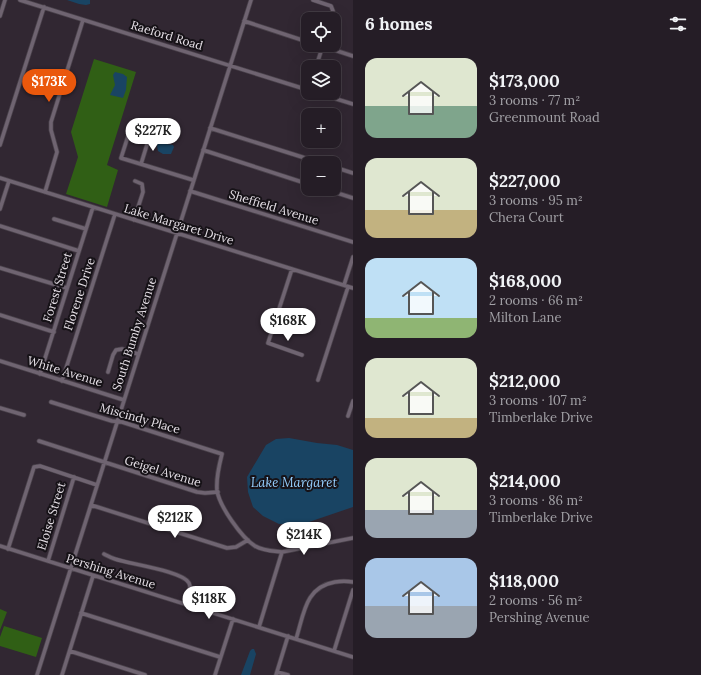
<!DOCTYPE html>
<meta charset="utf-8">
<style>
:root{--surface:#251d26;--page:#2d262e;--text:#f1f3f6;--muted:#a3a2a7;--line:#423b43;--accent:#ea580c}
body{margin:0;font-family:Lora,serif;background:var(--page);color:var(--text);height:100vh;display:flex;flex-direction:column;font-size:15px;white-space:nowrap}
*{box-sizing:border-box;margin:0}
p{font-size:13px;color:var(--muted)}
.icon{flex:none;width:22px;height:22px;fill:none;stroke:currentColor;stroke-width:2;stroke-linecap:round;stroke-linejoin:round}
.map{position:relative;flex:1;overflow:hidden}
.details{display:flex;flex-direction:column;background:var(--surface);width:348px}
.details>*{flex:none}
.tools{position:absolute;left:301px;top:12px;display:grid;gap:8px}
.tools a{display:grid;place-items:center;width:40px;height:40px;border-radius:8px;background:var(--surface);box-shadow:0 4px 16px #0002,0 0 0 1px var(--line);font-size:20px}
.price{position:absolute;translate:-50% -34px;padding:0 9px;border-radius:14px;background:#fff;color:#222;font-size:13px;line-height:26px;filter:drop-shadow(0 1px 2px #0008)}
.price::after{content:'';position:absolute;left:50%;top:24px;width:12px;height:9px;margin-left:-6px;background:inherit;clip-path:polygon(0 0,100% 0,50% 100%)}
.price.current{background:var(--accent);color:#fff}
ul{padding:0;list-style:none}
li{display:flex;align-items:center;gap:12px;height:100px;padding:0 12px}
li span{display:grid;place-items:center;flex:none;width:112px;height:80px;border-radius:12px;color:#555}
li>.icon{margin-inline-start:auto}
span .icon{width:48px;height:48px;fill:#fffc;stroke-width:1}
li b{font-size:17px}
h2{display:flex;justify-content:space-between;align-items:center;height:48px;padding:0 12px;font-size:17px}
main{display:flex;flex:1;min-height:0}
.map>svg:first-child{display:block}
.green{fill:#305f15}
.water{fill:#194463}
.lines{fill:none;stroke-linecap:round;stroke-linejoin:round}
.minor-casing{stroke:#4a424b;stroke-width:5}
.minor{stroke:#6f6471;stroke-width:3.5}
.labels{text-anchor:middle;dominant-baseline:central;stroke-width:4;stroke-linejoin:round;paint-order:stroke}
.street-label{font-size:12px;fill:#e7e1e8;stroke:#161217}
.water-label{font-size:13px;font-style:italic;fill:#95cffe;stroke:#161217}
</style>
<main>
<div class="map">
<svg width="353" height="675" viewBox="0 0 353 675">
<rect width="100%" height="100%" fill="#312732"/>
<!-- green -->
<path class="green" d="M 94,59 L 136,72 L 107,165 L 118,170 L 107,207 L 66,194 L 78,157 L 71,132 Z
M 0,609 L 7,612 L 0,630 Z
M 4,626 L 42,638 L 36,657 L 0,646 L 0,637 Z"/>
<!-- water -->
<path class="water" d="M 67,0 L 90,0 L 90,4 L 86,5 L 79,4 Z
M 115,72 L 123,74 L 127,77 L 126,90 L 123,98 L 110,95 L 115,85 L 113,75 Z
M 158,143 L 173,145 L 174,147 L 171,154 L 163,154 L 158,151 L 157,146 Z
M 289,438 L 317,443 L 337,445 L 353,450 L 353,507 L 306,523 L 279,524 L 263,516 L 253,507 L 248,492 L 247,477 L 266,445 L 276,439 Z
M 252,649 L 254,649 L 256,654 L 250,675 L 241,675 L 250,651 Z"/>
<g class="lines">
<!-- minor casing -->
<g class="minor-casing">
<path id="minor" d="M 20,0 L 308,90
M 313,0 L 331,6 L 333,11 L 331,19
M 0,16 L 5,0
M 244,21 L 308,42
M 319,45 L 353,56
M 316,67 L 323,45
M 317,93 L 353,104
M 210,128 L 321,163
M 130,130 L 121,158 L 193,180
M 0,145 L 44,7
M 203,150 L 308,184
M 141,164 L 150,135
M 334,167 L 353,173
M 0,178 L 353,288
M 325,189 L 353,198
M 190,191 L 353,242
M 45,192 L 57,152 L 51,130 L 51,122 L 83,20
M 0,209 L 9,181
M 54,219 L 86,229
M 134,220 L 143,192 L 142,184 L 135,181
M 0,226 L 79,251
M 0,268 L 67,288
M 292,269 L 268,343 L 302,355
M 344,285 L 353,257
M 0,315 L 54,332
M 0,361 L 124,400
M 108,372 L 113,355 L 116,350 L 122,349 L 138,354
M 40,374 L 93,207
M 318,380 L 348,287
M 62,381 L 115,214
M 51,402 L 112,421 L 122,422 L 222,454 C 219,466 216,477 217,490 C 219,506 242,538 255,546 C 263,551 273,551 282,552 L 353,538
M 0,408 L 24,415
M 348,416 L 353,401
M 39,441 L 197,492 L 205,493 L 218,492
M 91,505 L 227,548 L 236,547 L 248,540
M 0,546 L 353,657
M 8,549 L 34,467 L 40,466 L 97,485
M 104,554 C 108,556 111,558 115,559 C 129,564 183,571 189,583 C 192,589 188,599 186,605
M 48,561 L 74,477
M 81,613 L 220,657
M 259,627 L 282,552
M 296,639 C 304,614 305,587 335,582 C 341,581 347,581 353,582
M 70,651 L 145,675
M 334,651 L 353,590
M 277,672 L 288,675
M 37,675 L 251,0
M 62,675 L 93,576
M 215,675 L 233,619
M 276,675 L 288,636"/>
</g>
<!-- minor -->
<use href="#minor" class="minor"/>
</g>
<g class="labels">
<!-- street labels -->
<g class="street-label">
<text transform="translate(167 35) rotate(17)">Raeford Road</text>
<text transform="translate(274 207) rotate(17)">Sheffield Avenue</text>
<text transform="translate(179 224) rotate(17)">Lake Margaret Drive</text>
<text transform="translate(57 287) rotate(-73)">Forest Street</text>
<text transform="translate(79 294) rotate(-72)">Florene Drive</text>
<text transform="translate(134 334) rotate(-72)">South Bumby Avenue</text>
<text transform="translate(65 371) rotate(17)">White Avenue</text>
<text transform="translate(140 418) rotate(16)">Miscindy Place</text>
<text transform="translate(163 471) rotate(17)">Geigel Avenue</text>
<text transform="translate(51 516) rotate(-73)">Eloise Street</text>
<text transform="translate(111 571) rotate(17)">Pershing Avenue</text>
</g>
<!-- water labels -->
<g class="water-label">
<text x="294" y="482">Lake Margaret</text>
</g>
</g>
</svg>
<div class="tools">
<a><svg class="icon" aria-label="locate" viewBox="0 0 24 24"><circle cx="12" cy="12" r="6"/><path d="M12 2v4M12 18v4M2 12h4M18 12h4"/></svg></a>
<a><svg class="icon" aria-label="layers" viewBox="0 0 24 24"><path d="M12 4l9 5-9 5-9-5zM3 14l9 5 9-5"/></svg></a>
<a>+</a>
<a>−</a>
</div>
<b class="price current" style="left:49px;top:103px">$173K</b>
<b class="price" style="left:153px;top:152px">$227K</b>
<b class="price" style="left:288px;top:342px">$168K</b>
<b class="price" style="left:175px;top:539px">$212K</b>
<b class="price" style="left:304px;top:556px">$214K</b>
<b class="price" style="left:209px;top:620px">$118K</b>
</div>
<section class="details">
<h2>6 homes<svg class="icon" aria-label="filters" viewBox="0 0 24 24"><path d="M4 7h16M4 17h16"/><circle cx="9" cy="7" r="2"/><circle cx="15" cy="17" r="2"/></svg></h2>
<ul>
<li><span style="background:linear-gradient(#dfe7d0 60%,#7fa58c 0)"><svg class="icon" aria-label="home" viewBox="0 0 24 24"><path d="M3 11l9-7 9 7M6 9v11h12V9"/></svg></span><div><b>$173,000</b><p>3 rooms · 77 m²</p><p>Greenmount Road</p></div></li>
<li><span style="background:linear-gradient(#dfe7d0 65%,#c2b280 0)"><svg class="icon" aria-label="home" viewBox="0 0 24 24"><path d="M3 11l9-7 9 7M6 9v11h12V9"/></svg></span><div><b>$227,000</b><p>3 rooms · 95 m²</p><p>Chera Court</p></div></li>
<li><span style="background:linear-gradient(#bfe0f5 75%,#8fb573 0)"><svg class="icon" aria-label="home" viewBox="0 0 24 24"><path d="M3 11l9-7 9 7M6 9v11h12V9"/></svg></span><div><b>$168,000</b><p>2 rooms · 66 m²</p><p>Milton Lane</p></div></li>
<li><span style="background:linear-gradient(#dfe7d0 75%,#c2b280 0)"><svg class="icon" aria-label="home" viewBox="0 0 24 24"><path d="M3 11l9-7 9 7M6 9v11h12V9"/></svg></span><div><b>$212,000</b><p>3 rooms · 107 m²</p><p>Timberlake Drive</p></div></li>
<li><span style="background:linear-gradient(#dfe7d0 65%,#9aa5b1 0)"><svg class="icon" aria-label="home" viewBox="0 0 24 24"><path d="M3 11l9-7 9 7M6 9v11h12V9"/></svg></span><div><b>$214,000</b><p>3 rooms · 86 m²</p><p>Timberlake Drive</p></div></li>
<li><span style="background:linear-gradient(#a9c7e8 60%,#9aa5b1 0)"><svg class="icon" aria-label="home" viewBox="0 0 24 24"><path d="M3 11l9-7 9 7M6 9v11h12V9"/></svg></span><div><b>$118,000</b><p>2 rooms · 56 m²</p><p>Pershing Avenue</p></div></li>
</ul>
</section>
</main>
